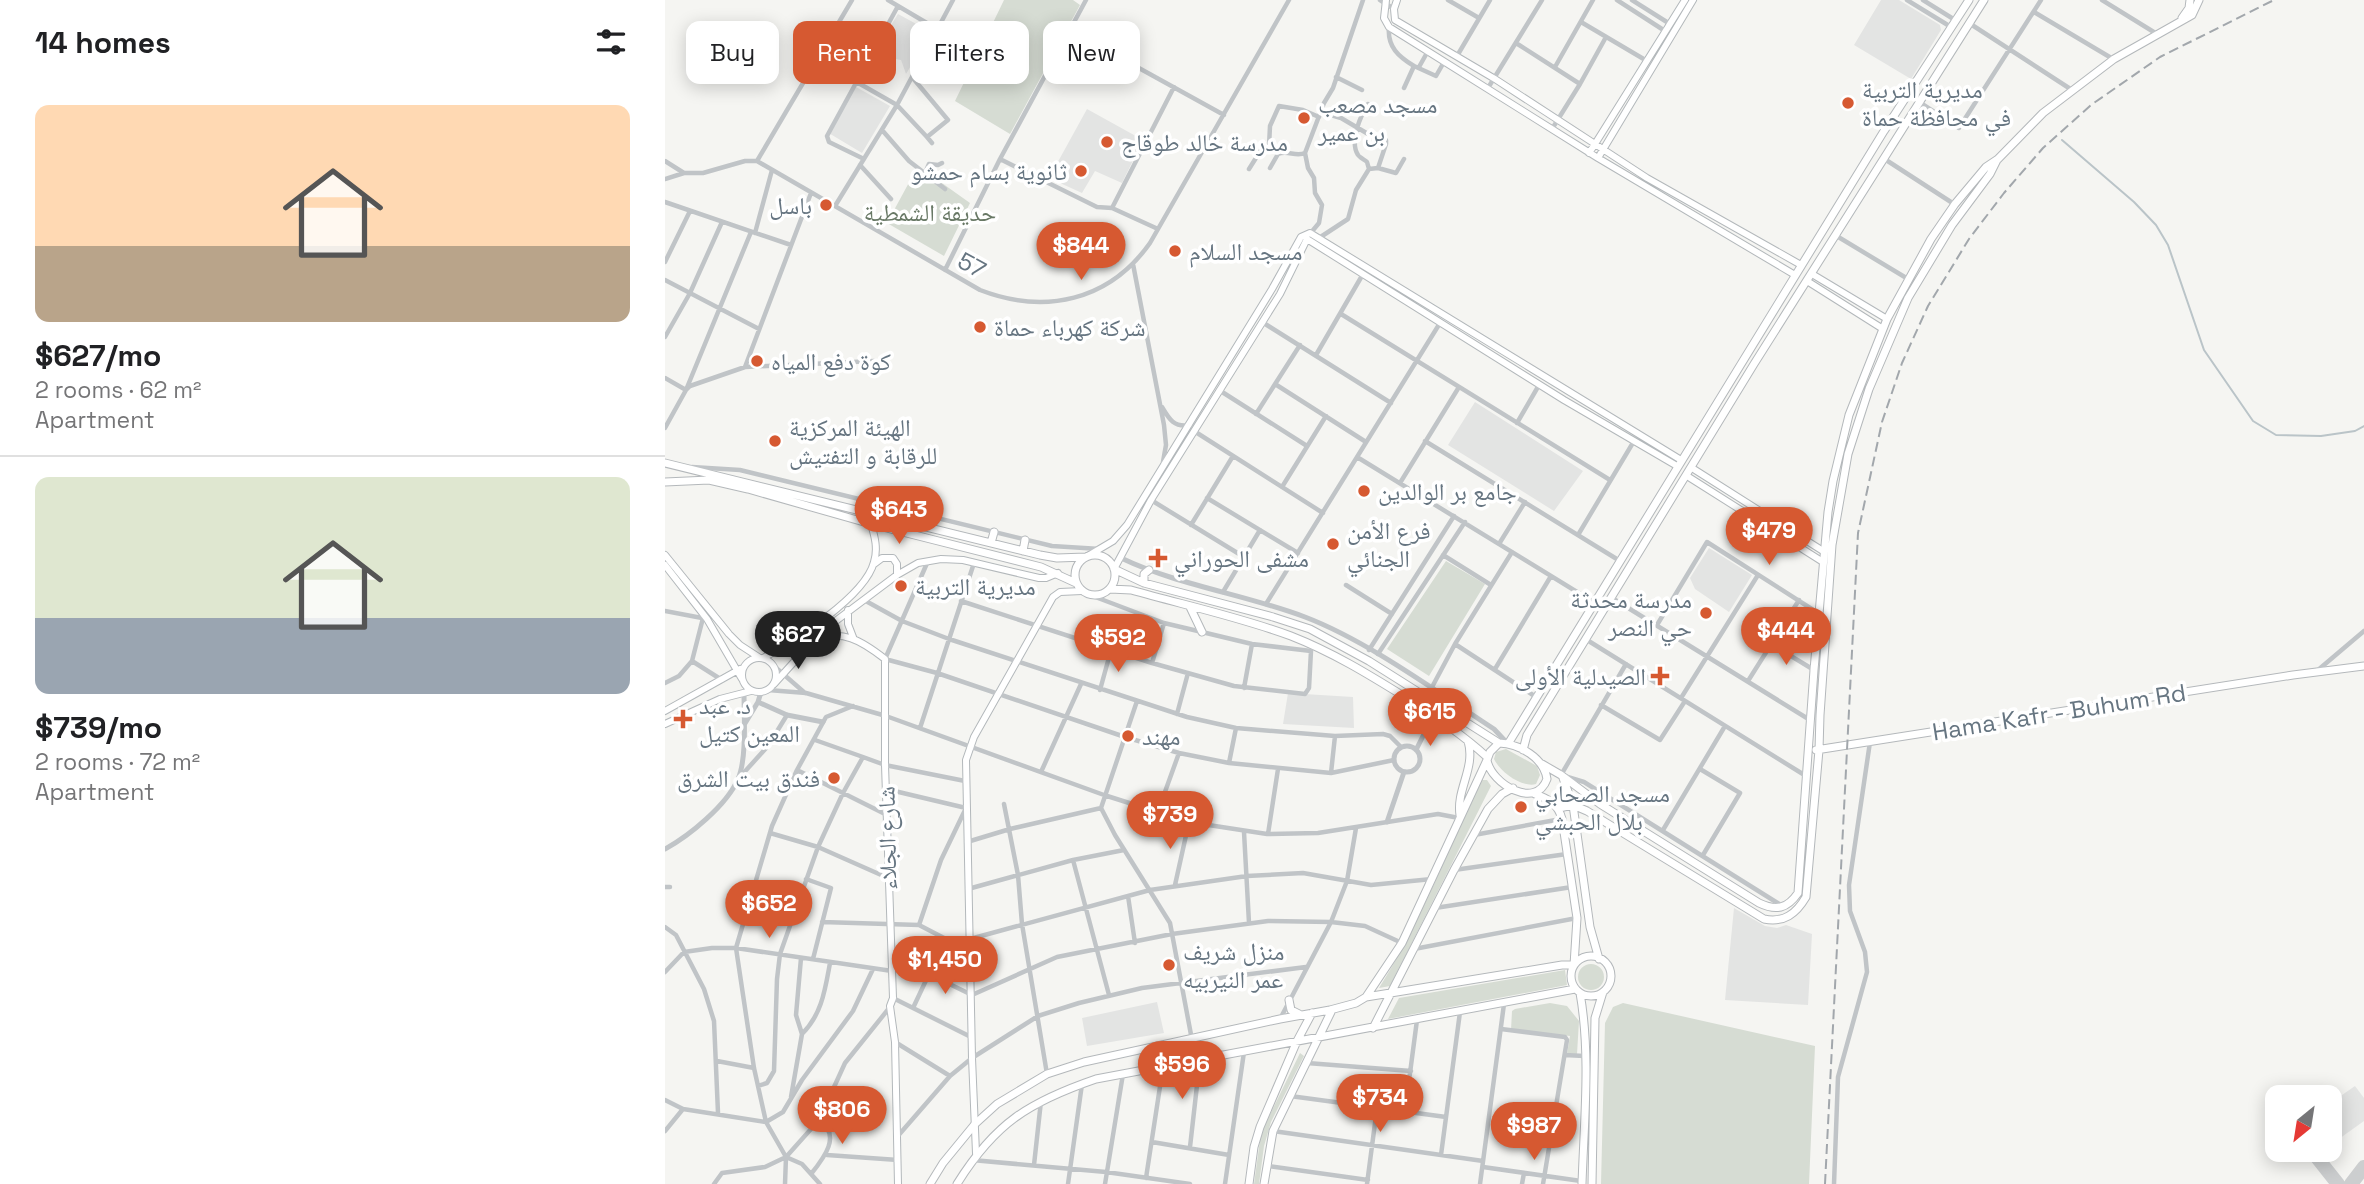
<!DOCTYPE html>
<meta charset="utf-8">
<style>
:root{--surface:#fff;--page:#f6f6f6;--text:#202124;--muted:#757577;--line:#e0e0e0;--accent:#d65931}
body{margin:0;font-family:"Space Grotesk","Noto Naskh Arabic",sans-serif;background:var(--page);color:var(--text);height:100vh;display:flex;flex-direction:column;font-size:26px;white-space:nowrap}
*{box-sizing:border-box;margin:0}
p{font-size:23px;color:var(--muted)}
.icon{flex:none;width:38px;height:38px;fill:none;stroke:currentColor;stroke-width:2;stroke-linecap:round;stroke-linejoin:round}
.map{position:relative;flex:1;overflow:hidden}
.side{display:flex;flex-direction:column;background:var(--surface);width:665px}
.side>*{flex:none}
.hud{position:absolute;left:21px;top:21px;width:665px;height:63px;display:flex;gap:14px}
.needle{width:46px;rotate:210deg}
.tools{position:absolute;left:1600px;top:1085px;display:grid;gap:14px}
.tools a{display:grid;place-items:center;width:77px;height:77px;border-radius:14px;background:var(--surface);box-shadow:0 4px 18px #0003;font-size:35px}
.price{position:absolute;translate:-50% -60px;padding:0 16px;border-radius:24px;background:var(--accent);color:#fff;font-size:23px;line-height:46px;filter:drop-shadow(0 2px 4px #0008)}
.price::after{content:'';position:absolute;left:50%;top:42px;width:21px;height:16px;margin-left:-10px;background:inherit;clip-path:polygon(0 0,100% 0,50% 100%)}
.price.current{background:#222;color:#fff}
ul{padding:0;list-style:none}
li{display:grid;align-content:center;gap:14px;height:371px;padding:0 35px}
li+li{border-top:2px solid var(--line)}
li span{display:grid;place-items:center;height:217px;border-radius:14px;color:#555}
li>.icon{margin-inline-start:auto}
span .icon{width:126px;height:126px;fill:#fffc;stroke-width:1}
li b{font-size:30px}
h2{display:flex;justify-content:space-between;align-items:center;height:84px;padding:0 35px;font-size:30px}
.chip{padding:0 24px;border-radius:14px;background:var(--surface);box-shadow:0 4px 18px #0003;font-size:24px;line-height:63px}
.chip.current{background:var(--accent);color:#fff}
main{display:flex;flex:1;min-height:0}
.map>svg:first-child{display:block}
.built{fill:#e3e4e3}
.green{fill:#d6dcd3}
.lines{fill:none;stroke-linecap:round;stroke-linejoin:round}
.stream{stroke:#bac4c8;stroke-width:2}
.taxiway{stroke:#cccecf;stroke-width:14}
.secondary-casing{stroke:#b3b8bb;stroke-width:8}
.primary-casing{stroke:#b4b8bb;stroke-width:9}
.minor{stroke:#c0c4c7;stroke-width:4.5}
.tertiary{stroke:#c0c4c7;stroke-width:5}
.secondary{stroke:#fff;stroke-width:6}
.primary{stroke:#fff;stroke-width:7}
.rail{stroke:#a2a7ac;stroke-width:2;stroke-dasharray:10 5;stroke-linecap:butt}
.poi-dot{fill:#d65931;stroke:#fff;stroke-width:2.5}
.labels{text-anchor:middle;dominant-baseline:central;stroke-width:7;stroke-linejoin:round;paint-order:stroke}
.poi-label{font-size:24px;fill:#667581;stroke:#fff;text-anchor:start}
.park-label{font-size:24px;fill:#687865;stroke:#fff}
.street-label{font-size:24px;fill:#667581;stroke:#fff}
</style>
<main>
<section class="side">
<h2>14 homes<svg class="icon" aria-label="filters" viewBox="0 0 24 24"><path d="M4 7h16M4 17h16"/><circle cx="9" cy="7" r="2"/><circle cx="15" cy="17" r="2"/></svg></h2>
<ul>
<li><span style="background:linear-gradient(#ffd9b3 65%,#b9a48a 0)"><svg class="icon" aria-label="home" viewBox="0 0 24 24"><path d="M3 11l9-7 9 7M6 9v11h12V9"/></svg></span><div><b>$627/mo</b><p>2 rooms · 62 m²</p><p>Apartment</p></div></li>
<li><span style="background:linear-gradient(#dfe7d0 65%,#9aa5b1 0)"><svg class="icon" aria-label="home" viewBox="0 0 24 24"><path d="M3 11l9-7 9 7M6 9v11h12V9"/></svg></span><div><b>$739/mo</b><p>2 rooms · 72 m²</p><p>Apartment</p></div></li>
</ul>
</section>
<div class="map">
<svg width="1699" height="1184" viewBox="0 0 1699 1184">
<rect width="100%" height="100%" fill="#f5f5f2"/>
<!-- built -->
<path class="built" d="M 1216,0 L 1234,0 L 1275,25 L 1276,30 L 1246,79 L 1189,45 Z
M 233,14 L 266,32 L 241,74 L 236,60 L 220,57 L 231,37 L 221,33 Z
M 191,87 L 225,106 L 197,153 L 162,132 Z
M 422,109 L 478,140 L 457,183 L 430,171 L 417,193 L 384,178 Z
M 810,402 L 918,471 L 889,511 L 783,445 Z
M 1044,548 L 1087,575 L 1064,612 L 1030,589 L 1025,578 Z
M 623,693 L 688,697 L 689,728 L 618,724 Z
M 1069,908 L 1100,926 L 1112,928 L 1121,925 L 1147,934 L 1143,1005 L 1060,1000 Z
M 492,1002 L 499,1033 L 422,1046 L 417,1018 Z
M 1690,1086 L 1699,1098 L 1699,1121 L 1664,1146 L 1664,1104 Z"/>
<!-- green -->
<path class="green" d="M 339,0 L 408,0 L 415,5 L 345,134 L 290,101 Z
M 253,166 L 305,203 L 279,256 L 222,223 Z
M 781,561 L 820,584 L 764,676 L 722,649 Z
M 841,749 L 872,766 L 875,775 L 871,784 C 857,788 835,772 829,759 L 831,752 Z
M 816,780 L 822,780 L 826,786 L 725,986 L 714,988 C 756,922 783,850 816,780 Z
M913 977a13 13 0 1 1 26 0a13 13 0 1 1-26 0Z
M 900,970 L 902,985 L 723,1019 L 734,998 Z
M 885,1003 L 902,1006 L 914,1021 L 912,1054 L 902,1054 L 905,1036 L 846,1030 L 847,1011 L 850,1009 Z
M 958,1003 L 1150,1046 L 1144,1184 L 936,1184 L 940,1023 L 948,1007 Z
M 635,1053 L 639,1056 L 606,1122 L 599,1146 L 594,1184 L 589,1184 L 596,1133 Z"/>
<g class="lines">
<!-- stream -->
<path class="stream" d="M 1397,140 L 1469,202 L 1491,225 L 1503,245 L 1539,350 L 1588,421 L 1611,435 L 1656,436 L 1690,431 L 1699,426"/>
<!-- taxiway -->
<path class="taxiway" d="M 1646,1150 L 1673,1184
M 1686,1184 L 1699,1167"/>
<!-- secondary casing -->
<g class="secondary-casing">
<path id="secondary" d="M 721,0 L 719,18 L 724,27 L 933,158 L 1028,0
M 732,0 L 729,9 L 730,20 L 830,79 L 930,144 L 1020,0
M 924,153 L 930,144 L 982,178 L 1136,265
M 933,158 L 1130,275
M 1147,274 L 1222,319
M 1142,281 L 1218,329
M 1027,468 L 1158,551
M 1022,476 L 1158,562
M 0,555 L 64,634 L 75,645 L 95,658
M 421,557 L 448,541 L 462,525 L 607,289 L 636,237 L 645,233 L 1016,460
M 209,564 L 217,558 L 228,558 L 232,564 L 232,575
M 0,565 L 42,619 L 77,679
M 449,569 L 486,500 L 615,294 L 642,239 L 899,400 L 1012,466
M 183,610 L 183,624 L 188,637
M 147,641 C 177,628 197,641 220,659 L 220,765 L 228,998 L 225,1006 L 230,1042 L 233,1184
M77 675a17 17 0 1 1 34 0a17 17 0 1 1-34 0Z
M 98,658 C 129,641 200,597 209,562 C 213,549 210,537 206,524
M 109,684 L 156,632 L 232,575 L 253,563 L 276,559 L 298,560 L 374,578 L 381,578 L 393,573
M 0,711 L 75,669
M 0,724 L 55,699 L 86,691
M 311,1153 L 307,1058 L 301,760 L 309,737 L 388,597 L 395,592 L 417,591"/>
</g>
<!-- primary casing -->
<g class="primary-casing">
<path id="primary" d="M 1517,18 L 1524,8 L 1525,0
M 0,463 L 375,555 L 392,558 L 421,557
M 0,482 L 44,480 L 83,489 L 206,524 L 376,567 L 411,583
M 326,543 L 329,532
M 358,551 L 360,540
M410 575a20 20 0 1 1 40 0a20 20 0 1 1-40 0Z
M 449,569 L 479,583 L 608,617 L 645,629 L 704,661 L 834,743
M 479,583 L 479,574 L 484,570
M 445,589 L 466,590 C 519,605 575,617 626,636 C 667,652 703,674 740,697 C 769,716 797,734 822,757
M 525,607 L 537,632
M 834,743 C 855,744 879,758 882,779 C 871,810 826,784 822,760 L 825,752 Z
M 843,744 L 1219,131 L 1304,0
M 858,750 L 862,735 L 1089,364 L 1319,0
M 1151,750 L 1628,675 L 1699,666
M 877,764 L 896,775 L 935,804 L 1094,903 C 1111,911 1122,909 1133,893 L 1149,670 L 1163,512 L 1168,481 L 1184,415 L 1222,319 L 1266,239 L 1290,204 L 1321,167 L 1333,159 L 1378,113 L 1449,59 L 1527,15 L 1534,0
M 898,778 L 908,805 L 925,927 L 934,959
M 894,808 L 908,805 L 922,811 L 1099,919 C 1119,923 1131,914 1141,897 L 1154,750 L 1155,715 L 1167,545 L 1183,454 L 1204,389 L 1243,298 L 1287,225 L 1325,174 L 1332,160
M 795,815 C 791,789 811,768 803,741
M906 976a20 20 0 1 1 40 0a20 20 0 1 1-40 0Z
M 915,993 C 926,1055 919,1121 917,1184
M 701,997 L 897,965 L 909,965 L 912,918 L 897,819 C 893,804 884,799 870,794
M 624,1000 L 626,1010 L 634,1014
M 708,1028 L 789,870 L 823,809 L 837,794 L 848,788
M 527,1040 L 530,1060
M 265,1184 L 278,1163 L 310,1124 L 332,1104 L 382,1074 L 419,1062 L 615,1019 L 665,1010 L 691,1003 L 701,997 L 737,943 L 822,760
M 292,1184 C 330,1123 364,1102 431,1079 L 910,989
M 584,1184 L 589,1147 L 595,1127 L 632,1041 L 647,1013
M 599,1184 L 608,1131 L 667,1010
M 927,1184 L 930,1018 L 938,992"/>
</g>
<!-- minor -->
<path class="minor" d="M 223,0 L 272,29
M 715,0 L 729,9
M 783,0 L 814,18
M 952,0 L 1000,31
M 967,0 L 1005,24
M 1242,0 L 1286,27
M 1258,0 L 1290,20
M 1437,0 L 1492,34
M 1369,12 L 1448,59
M 916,22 L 982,61
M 1304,23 L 1407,90
M 724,27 C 722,47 734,57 749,66 L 739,88
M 405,30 L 559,115
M 851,43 L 915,84
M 259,53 L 270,56 L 305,57
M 792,56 L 825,0
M 153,60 L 232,105 L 262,137
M 749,66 L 771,76 L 779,62
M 754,67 L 763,51
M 890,67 L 928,0
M 247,77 L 283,120 L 262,137 L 267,143
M 671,77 L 697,90
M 823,88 L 877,0
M 1254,102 L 1294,128 L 1376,0
M 656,112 L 676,118 L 715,141 L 721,140 L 721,144 L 713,168 L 704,169
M 887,129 L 915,84 L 941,37
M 217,130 L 244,161 L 280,189
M 613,154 C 622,150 631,157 640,153
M 1218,158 L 1289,204
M 199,159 L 164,142 L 162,136 L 233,6
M 335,159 L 432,207 L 447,208 L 509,87
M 0,161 L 19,173
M 92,161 L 187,0
M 195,165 L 226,199
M 605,168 L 613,154 L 604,146 L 605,126 L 614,106 L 638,110 L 654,117
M 713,168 L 731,173 L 739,159
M 584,169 L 596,150 L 604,146
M 260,173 L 264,164 L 273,165 L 277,163
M 0,179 L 19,173 L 38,173 L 80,161 L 92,161 L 315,290 C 380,315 444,301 485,243 L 624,0
M 0,202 L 126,245
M 170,206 L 232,105 L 288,0
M 447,208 L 493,229
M 90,233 L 107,170
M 644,235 L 654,223 L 657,205 L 650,193 L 649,178 L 643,168 L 640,153 L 659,103 L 668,88 L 698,0
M 1170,235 L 1243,279
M 654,238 L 683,219 L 691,190 L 704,169 L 702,162 C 701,161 693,156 693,155 C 684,141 696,115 703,104
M 0,262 L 25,211
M 468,264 L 499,425 L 501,445 L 498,462
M 280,270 L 335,159 L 421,0
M 0,280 L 94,329
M 676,314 L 945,480
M 597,322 L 726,403
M 0,337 L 25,293 L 57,222
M 651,355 L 698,274
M 80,367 L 146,193
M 0,378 L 21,390 L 86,232
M 610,384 L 701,442
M 554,390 L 642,446
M 497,407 C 504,419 509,428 525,425
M 591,414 L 635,345
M 852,423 L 874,385
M 0,428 L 21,390 L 25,386 L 80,367 L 209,361
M 529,431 L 658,513
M 760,441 L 955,561
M 692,457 L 930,603
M 27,467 L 75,470 L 387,546 L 435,549
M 735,483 L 794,387
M 617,487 L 661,416
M 542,498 L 633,553
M 486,500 L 579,557
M 526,525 L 568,456
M 913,535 L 969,441
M 834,544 L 860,502
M 778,555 L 826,585
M 263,561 L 220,659 L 272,673 L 460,737 L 514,753 L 564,763 L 666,773 L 729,760
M 681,585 L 727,614
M 558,592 L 595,530
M 425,595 L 499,623 L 537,632 L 587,644 L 646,651
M 947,598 L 1145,720
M 199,600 L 237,621 L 284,639 L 522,717 L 571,728 L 670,736 L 718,734 L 725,736 L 736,747
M 296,601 L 487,663 L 569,686 L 640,694 L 644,688 L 646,651
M 601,604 L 775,323
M 0,611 L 37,618
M 38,618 L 27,661 L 57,680
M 992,625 L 1042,542 L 1153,613
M 922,640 L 1141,776
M 790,644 L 871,697
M 1106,644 L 1149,670
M 704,650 L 789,516
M 713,654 L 800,522
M 487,663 L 499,623
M 961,664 L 896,775 L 919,782 L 1119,907
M 109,666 L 140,693
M 830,669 L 886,576
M 1653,670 L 1699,631
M 1083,681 L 1134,600
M 0,683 L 14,676 L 27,661
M 579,688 L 587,644
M 766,689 L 790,644 L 847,552
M 103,690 L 141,693 L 221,716 L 439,795 L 524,822 L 602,834 L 653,833 L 773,814 L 794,818
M 435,690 L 446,650
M 1016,698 L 1093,575
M 472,701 L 436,808 L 450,835 L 505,923 L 527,1040
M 936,705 L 995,740 L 1020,701
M 512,714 L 523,673
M 255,728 L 309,563
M 150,740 L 198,757
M 564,763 L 571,728
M 1035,769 L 1075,793 L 1038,855
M 132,770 L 222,815
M 376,772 L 416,684
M 666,773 L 670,736
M 74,778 L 103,746 L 122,715
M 221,789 L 301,808 L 276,860 L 254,925
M 339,804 L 353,875 L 357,924 L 382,1074
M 492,814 L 514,753
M 998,830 L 1060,726
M 579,832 L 584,923
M 105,833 L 153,847 L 223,878
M 603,834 L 613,769
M 809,835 L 896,819
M 302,842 L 345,829 L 436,808
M 408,860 L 444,995
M 789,870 L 902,854
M 141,879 L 166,888 L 148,959
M 510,885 L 524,822
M 0,887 L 5,887
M 303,889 L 408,860 L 459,850
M 463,896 L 470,943
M 770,908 L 907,887
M 157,922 L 254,925 L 304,951
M 0,927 L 11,935 L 39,989 L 49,1021 L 53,1113
M 305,939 L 485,890 L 582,876 L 638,873 L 706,885 L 767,879
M 749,949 L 912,918
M 0,972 L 19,952 L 47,948 L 71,948 L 227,971
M 264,974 L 307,995 L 392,957 L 507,934 L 603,921 L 666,922 L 700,926 L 737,943
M 228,998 L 306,1037
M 248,1008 L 280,940
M 615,1019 L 666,922 L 682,881 L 691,828
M 836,1029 L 900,1037 L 902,1040 L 878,1184
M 137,1034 C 157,1014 160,990 165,963
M 230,1042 L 285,1076
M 900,1055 L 919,1056
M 52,1061 L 89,1068
M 642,1063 L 746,1071
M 93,1086 L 102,1083 L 109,1071 L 112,979 L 115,954 L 153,847 L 178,793 L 198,757 L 220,765 L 300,781
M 625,1096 L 781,1117
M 126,1097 L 137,1034 L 131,1015 L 136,958
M 0,1100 L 18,1109 L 101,1122 L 118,1112 L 137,1080 L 188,1011 L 208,969
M 740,1111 L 752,1020
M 0,1131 L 18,1109
M 608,1131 L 818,1161
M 232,1137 L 285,1076 L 307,1058 L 373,1016 L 414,1003 L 477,988 L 641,967
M 487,1142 L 564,1155
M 525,1147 L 535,1059
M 162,1155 L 233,1160
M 776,1155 L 795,1012
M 307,1160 L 441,1172 L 525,1184
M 369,1165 L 376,1101
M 603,1166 L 703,1180
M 818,1167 L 916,1181
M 146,1174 C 159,1158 177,1135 154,1120
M 481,1178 L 498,1067
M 49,1184 L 57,1173 L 100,1167 L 121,1157
M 120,1184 L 121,1157 L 154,1120 L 180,1063 L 225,1007
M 155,1184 L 137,1164 L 121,1157 L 101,1122 L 89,1068 L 71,948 L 107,826 L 132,770 L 161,717 L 188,706
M 403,1184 L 417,1084
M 440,1184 L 458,1074
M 560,1184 L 579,1052
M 702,1184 L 712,1108
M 815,1184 L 839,1004
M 857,1184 L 859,1173
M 1169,1184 L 1173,1077 L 1202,972 L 1200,952 L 1185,911 L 1184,885 L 1205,742"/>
<!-- tertiary -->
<path class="tertiary" d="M 456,558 C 515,586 579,594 640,617 C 703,641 772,692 829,729 L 843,744
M 93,702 L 122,715 L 158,722
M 79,725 L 93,702 L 96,692
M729 759a13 13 0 1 1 26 0a13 13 0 1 1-26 0Z
M 751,750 L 759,734 L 778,721
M 722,822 L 739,772
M 0,849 C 24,836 62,805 73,779 C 82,759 79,715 79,693"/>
<!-- secondary -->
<use href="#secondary" class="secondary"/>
<!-- primary -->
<use href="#primary" class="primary"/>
<!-- rail -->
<path class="rail" d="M 1160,1184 L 1193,533 L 1217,422 L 1237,363 L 1263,306 L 1304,239 L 1339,193 L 1378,148 L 1426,105 L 1495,57 L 1609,0"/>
</g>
<!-- markers -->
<g class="poi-dot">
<circle cx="1183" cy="103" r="7"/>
<circle cx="639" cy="118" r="7"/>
<circle cx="442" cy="142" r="7"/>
<circle cx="416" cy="171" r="7"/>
<circle cx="161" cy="205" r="7"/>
<circle cx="510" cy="251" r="7"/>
<circle cx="315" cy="327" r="7"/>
<circle cx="92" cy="361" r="7"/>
<circle cx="110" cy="441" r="7"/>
<circle cx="699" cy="491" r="7"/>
<circle cx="668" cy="544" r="7"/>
<path d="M489.5 547.5h7v7h7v7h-7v7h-7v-7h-7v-7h7z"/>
<circle cx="236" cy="586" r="7"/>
<circle cx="1041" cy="613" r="7"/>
<path d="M991.5 665.5h7v7h7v7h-7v7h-7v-7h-7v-7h7z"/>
<path d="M14.5 708.5h7v7h7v7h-7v7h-7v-7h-7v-7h7z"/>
<circle cx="463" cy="736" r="7"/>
<circle cx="169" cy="778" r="7"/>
<circle cx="856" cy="807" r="7"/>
<circle cx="504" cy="965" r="7"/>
</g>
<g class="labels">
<!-- poi labels -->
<g class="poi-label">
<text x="1197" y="89">مديرية التربية<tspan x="1197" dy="28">في محافظة حماة</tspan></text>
<text x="653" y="104">مسجد مصعب<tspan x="653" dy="28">بن عمير</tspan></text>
<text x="456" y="142">مدرسة خالد طوقاج</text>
<text x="402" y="171" text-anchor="end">ثانوية بسام حمشو</text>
<text x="147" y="205" text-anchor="end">باسل</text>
<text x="524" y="251">مسجد السلام</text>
<text x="329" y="327">شركة كهرباء حماة</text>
<text x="106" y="361">كوة دفع المياه</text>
<text x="124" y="427">الهيئة المركزية<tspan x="124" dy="28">للرقابة و التفتيش</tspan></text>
<text x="713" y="491">جامع بر الوالدين</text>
<text x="682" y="530">فرع الأمن<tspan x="682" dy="28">الجنائي</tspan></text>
<text x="509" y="558">مشفى الحوراني</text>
<text x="250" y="586">مديرية التربية</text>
<text x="1027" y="599" text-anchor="end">مدرسة محدثة<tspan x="1027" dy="28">حي النصر</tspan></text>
<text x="981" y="676" text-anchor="end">الصيدلية الأولى</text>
<text x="34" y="705">د. عبد<tspan x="34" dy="28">المعين كتيل</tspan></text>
<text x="477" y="736">مهند</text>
<text x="155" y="778" text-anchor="end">فندق بيت الشرق</text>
<text x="870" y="793">مسجد الصحابي<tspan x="870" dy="28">بلال الحبشي</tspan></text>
<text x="518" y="951">منزل شريف<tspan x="518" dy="28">عمر النيربيه</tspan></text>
</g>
<!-- park labels -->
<g class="park-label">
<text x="265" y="212">حديقة الشمطية</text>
</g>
<!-- street labels -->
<g class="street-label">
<text transform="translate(307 265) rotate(29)">57</text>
<text transform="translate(1394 712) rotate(-9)">Hama Kafr - Buhum Rd</text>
<text transform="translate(222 838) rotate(-91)">شارع الجلاء</text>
</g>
</g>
</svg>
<div class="tools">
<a><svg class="needle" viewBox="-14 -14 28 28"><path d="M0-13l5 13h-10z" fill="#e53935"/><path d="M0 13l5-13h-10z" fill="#757577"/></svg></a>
</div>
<b class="price" style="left:416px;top:282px">$844</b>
<b class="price" style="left:234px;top:546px">$643</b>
<b class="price" style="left:1104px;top:567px">$479</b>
<b class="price" style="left:1121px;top:667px">$444</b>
<b class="price current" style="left:133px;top:671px">$627</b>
<b class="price" style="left:453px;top:674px">$592</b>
<b class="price" style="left:765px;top:748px">$615</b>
<b class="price" style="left:505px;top:851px">$739</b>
<b class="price" style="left:104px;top:940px">$652</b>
<b class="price" style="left:280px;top:996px">$1,450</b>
<b class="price" style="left:517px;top:1101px">$596</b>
<b class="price" style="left:715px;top:1134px">$734</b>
<b class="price" style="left:177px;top:1146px">$806</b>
<b class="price" style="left:869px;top:1162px">$987</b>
<div class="hud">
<a class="chip">Buy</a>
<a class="chip current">Rent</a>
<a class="chip">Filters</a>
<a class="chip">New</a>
</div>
</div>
</main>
